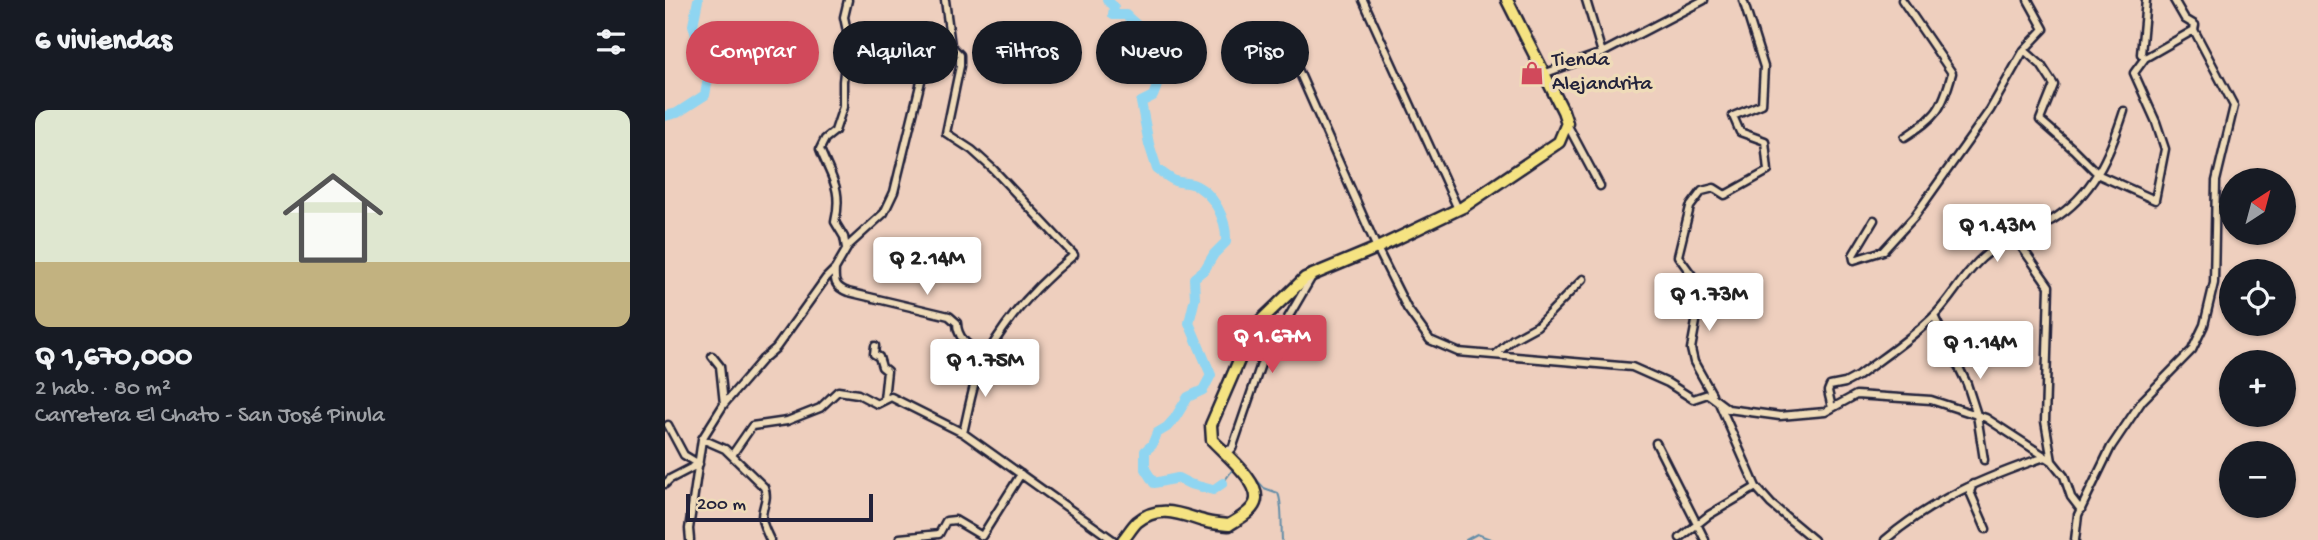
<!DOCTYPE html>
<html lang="es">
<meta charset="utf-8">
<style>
:root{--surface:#171b24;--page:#20242c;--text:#f1f3f6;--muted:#9ea1a6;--line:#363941;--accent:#d1495b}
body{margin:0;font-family:"Gochi Hand",sans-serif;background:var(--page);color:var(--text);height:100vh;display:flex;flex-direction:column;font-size:26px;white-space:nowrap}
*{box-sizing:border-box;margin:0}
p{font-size:23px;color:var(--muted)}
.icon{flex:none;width:38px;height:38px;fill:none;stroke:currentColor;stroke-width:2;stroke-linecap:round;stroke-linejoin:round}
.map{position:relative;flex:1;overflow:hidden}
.details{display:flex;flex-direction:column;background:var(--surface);width:665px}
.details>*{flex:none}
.top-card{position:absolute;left:21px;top:21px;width:665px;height:63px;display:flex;gap:14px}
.needle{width:46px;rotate:36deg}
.tools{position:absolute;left:1554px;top:168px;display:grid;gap:14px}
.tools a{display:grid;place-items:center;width:77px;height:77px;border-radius:50%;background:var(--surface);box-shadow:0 2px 5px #0004;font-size:35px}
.scale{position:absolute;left:21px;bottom:18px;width:187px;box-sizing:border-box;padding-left:7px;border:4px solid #22223b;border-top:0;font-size:19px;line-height:24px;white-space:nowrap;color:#22223b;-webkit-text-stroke:5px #efdbb9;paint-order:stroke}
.price{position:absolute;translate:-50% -60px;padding:0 16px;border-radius:7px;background:#fff;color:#222;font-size:23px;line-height:46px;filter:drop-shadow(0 2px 4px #0008)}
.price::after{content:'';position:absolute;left:50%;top:42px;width:21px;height:16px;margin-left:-10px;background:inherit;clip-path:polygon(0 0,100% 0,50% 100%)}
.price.active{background:var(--accent);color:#fff}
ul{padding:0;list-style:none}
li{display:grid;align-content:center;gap:14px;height:371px;padding:0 35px}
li+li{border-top:2px solid var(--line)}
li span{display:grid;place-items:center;height:217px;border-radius:14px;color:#555}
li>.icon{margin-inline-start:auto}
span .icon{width:126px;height:126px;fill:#fffc;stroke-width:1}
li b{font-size:30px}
h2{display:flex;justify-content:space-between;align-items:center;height:84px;padding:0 35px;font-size:30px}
.pill{padding:0 24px;border-radius:32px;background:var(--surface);box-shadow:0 2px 5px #0004;font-size:24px;line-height:63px}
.pill.active{background:var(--accent);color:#fff}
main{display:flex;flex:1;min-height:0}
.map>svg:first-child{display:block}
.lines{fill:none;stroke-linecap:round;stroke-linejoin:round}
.stream{stroke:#638da8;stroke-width:2}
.river{stroke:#8fd5f1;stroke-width:10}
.street-casing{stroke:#22223b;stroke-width:11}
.primary-casing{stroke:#22223b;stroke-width:15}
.street{stroke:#efdbb9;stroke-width:6}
.primary{stroke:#f5e382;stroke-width:10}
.labels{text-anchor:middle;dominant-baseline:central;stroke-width:7;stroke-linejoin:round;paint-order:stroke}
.poi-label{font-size:21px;fill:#22223b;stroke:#efdbb9;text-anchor:start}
</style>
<main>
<section class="details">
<h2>6 viviendas<svg class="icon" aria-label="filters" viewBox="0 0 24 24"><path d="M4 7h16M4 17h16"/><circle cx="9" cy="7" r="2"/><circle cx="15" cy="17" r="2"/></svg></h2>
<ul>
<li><span style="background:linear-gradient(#dfe7d0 70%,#c2b280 0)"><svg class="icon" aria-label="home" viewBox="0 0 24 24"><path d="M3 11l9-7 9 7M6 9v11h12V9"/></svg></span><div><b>Q 1,670,000</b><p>2 hab. · 80 m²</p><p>Carretera El Chato - San José Pinula</p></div></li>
</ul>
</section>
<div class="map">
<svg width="1653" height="540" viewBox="0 0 1653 540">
<rect width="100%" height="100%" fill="#eecfbe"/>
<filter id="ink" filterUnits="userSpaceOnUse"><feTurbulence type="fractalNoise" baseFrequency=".0143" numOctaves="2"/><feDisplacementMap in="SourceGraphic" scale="14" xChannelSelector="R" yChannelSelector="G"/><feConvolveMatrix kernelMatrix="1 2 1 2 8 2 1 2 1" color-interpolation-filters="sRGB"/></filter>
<g filter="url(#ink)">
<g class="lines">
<!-- stream -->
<path class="stream" d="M 580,467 L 599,488 L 613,493 C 618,505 616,527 617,540
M 558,483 L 568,469
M 801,540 L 812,534 L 828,540"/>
<!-- river -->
<path class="river" d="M 442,0 L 449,7 L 448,15 L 461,15 C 467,22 482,32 486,38 C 498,55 496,78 488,96 L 476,102 L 484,144 L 492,169 C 498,173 504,178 510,181 C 515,183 521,182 527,184 C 549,192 562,220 561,242 L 549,254 L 540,269 L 529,278 L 530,298 L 524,323 L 546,375 L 538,390 L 523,397 L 510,418 L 502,427 L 492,433 L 487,445 L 480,451 L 480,469 L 489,483 L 513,478 L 525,484 L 548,490 L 558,483
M 0,116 L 12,113 L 40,95 L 43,79 L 28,25 L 33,0"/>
<!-- street casing -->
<g class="street-casing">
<path id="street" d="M 280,0 L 286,46
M 698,0 L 793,209
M 921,0 L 937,53
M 1237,0 L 1287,73 C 1277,110 1272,116 1240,137
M 1363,0 L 1379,29 L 1359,50 L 1376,65 L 1389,85 L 1375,120 L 1408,149 L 1434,175 L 1490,200 L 1500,149 L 1491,122 L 1469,73 L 1480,58 L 1529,30
M 617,33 L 712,248 L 742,308 L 765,340 L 793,352 L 967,367 L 1003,383 L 1028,399 L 1043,394 L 1063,409 L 1115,416 L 1160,412 L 1191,395 L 1266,400 L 1321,418 L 1387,461 L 1399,476 L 1406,497 L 1416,510
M 1480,58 L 1476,54 L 1481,0
M 878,74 L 937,53 L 1039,0
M 902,124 L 935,186
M 1209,220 L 1188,255 L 1189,260 L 1218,251 L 1249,217 L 1325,110 L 1359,50
M 1349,236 L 1384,286 L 1380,421 L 1387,461
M 181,248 L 179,237 L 170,222 C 178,188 166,178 155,149 L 160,139 L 170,131 L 178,107 L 178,81 L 183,36 L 179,17 L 183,0
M 170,269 C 169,282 170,287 183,292 L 284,316 L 292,323 C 292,340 307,348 320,358
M 1269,316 L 1302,384 L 1312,415 L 1319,460
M 210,346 L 209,354 L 214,357 L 217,367 L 222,371 L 219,399
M 830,355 L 848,339 L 872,326 L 918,279
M 47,356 L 55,366 L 59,404
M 1047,394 L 1029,362 L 1026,349 L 1037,289 L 1013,256 L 1025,207 L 1037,191 L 1049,188 L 1060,195 L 1103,171 L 1100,141 L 1075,132 L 1068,116 L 1097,104 L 1099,67 L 1078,0
M 1167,408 L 1163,391 L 1165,386 L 1180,383 L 1193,376 C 1218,357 1246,339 1269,316 C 1286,299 1298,275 1317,258 C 1337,240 1363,233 1387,220 C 1428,195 1445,155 1459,111
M 3,425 L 19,455 L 34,464
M 37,439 L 60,449 L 99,487 C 104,500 97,505 97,517 C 97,525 102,533 105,540
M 991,443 L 1040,540
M 557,451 L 567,449 L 596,364 L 648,275
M 67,455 L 87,426 L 122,421 L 155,408 L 173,391 L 193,394 L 212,404 L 226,397 L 298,433 L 448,540
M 0,484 L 5,479 L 34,464
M 1308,484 L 1305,492 L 1321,529
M 1091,487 L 1106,504 L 1149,540
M 1015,538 L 1044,515 L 1091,487 L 1054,403
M 25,540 L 24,529 L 37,439 L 59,404 L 97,360 L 111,348 L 161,278 L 170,269 L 184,245 L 219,213 L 229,192 L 264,48 L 274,42 L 286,46 L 295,55 L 295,66 L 281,133 L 307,150 L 328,169 L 409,255 C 374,283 343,317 321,356 C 308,379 304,409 298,433
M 235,540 L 235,538 L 274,534 L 281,521 L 290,520 L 317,536 L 356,474
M 1220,540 C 1268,499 1321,477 1380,457
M 1410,540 L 1413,515 L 1446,447 L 1477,401 L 1527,350 L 1539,325 L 1549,283 L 1551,181 L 1569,106 L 1529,30 L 1530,25 L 1520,19 L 1509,0"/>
</g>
<!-- primary casing -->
<g class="primary-casing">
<path id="primary" d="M 458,540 C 463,534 467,527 472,522 C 495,503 517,515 542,522 C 549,524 557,524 564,525 C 573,519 586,513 590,503 C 598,484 559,453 547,440 L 546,425 L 588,328 L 640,278 L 712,248 L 798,207 L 894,142 L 902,123 L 898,111 L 842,0"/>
</g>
<!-- street -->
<use href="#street" class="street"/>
<!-- primary -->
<use href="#primary" class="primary"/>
</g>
</g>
<!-- icons -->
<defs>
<g id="shop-bare" transform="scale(1.89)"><path d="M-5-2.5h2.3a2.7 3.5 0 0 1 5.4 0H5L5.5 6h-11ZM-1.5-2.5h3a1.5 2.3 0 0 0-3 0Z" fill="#d1495b" stroke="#efdbb9" stroke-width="2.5" paint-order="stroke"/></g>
</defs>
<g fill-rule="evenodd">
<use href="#shop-bare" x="867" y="73"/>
</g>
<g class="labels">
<!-- poi labels -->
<g class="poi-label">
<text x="887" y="61">Tienda<tspan x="887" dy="24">Alejandrita</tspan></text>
</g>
</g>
</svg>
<div class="tools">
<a><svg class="needle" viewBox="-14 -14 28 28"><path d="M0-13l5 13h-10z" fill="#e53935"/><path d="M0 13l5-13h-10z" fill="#9ea1a6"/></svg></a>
<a><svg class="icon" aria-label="locate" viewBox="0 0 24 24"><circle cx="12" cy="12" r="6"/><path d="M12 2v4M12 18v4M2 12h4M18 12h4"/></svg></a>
<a>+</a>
<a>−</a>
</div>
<div class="scale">200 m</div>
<b class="price" style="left:1332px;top:264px">Q 1.43M</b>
<b class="price" style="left:262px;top:297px">Q 2.14M</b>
<b class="price" style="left:1044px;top:333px">Q 1.73M</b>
<b class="price active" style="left:607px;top:375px">Q 1.67M</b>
<b class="price" style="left:1315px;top:381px">Q 1.14M</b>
<b class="price" style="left:320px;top:399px">Q 1.75M</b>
<div class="top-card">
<a class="pill active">Comprar</a>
<a class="pill">Alquilar</a>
<a class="pill">Filtros</a>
<a class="pill">Nuevo</a>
<a class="pill">Piso</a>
</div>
</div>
</main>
